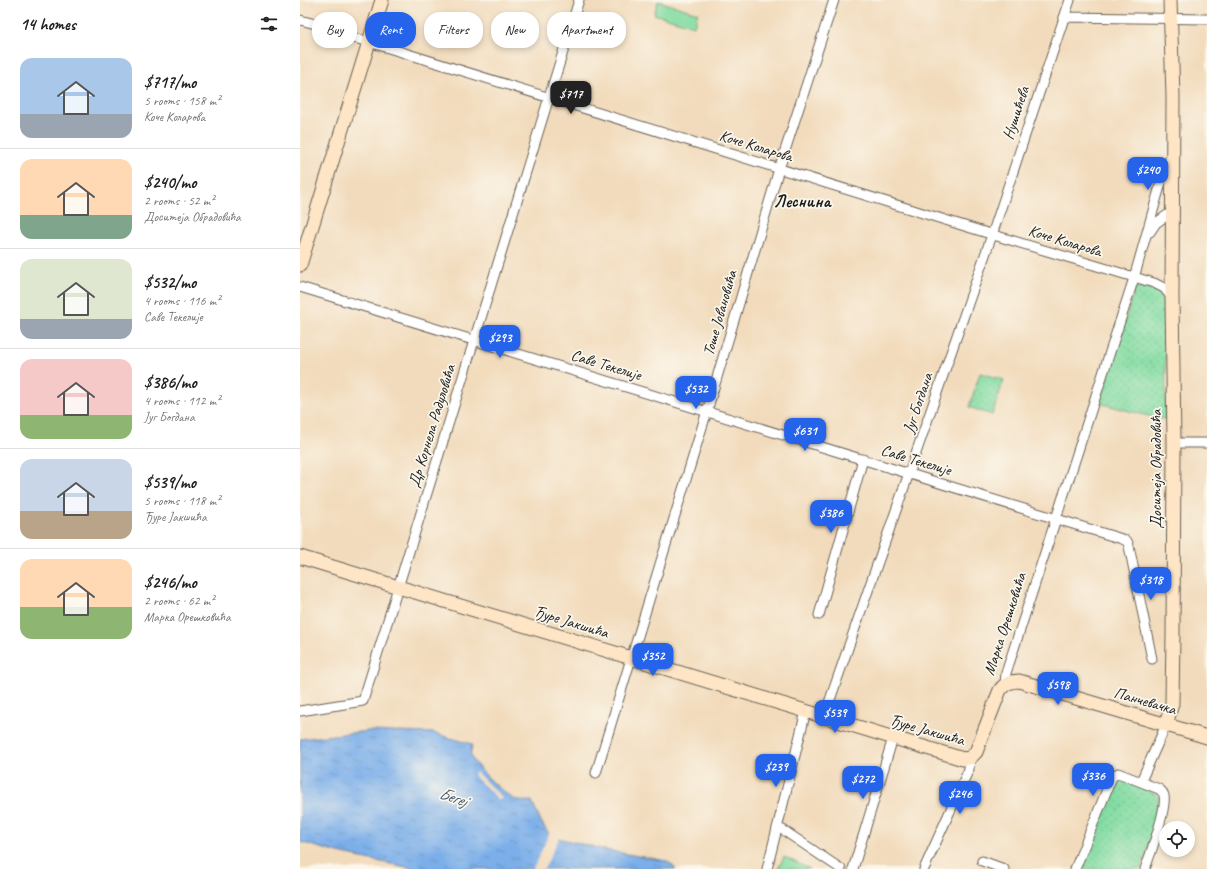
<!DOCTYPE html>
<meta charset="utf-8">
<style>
:root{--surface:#fff;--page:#f6f6f6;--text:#222;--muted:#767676;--line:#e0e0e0;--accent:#2563eb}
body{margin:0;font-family:Caveat,sans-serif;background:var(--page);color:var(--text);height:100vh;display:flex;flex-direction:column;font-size:15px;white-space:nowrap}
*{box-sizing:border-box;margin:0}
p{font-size:13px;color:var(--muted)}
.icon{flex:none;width:22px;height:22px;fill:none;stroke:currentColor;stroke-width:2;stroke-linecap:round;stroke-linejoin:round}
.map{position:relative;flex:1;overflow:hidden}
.panel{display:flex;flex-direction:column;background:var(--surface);width:300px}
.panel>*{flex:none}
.top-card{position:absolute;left:12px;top:12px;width:380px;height:36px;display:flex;gap:8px}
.controls{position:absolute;left:859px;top:821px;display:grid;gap:8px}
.controls a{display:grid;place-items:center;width:36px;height:36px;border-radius:50%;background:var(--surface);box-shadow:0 2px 6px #0003;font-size:20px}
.price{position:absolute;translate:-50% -34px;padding:0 9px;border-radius:8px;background:var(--accent);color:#fff;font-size:13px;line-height:26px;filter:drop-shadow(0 1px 2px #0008)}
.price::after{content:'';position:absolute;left:50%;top:24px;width:12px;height:9px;margin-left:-6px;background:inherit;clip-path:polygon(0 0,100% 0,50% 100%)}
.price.selected{background:#222;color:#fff}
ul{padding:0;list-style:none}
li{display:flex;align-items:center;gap:12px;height:100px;padding:0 20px}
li+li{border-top:1px solid var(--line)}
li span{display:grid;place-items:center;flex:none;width:112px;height:80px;border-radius:12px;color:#555}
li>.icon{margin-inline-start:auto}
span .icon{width:48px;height:48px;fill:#fffc;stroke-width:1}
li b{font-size:17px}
h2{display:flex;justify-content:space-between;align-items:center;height:48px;padding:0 20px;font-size:17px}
.pill{padding:0 14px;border-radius:16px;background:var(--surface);box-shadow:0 2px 6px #0003;font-size:14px;line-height:36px}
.pill.selected{background:var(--accent);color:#fff}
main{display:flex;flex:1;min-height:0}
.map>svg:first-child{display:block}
.grass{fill:url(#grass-dots);stroke:#4f7c5f}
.garden{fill:#82dca2;stroke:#4f7c5f}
.water{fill:url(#water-ripples);stroke:#4c6682}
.pier{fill:#f2dbbc}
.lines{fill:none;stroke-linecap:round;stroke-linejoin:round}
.street-casing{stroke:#675f54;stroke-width:11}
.secondary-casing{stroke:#675f54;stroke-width:15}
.street{stroke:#fff;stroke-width:9}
.secondary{stroke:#fde5c5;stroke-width:13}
.labels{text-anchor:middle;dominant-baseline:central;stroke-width:3.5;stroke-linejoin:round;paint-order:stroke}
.street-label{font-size:16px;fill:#1c1c1c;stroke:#fbf7ec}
.water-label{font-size:17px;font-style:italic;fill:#42576e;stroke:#fbf7ec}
.quarter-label{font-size:18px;font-weight:bold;fill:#1c1c1c;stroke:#fbf7ec}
</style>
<main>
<section class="panel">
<h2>14 homes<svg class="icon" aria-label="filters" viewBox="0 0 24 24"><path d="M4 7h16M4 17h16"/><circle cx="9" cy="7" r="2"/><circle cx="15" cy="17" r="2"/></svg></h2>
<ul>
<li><span style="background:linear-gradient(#a9c7e8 70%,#9aa5b1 0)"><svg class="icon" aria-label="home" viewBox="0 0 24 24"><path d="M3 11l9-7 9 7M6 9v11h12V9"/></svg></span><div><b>$717/mo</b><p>5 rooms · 158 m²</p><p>Коче Коларова</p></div></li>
<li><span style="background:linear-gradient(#ffd9b3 70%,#7fa58c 0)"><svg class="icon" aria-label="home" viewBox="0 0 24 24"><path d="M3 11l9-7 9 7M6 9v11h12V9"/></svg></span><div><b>$240/mo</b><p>2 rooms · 52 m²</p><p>Доситеја Обрадовића</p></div></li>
<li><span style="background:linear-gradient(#dfe7d0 75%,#9aa5b1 0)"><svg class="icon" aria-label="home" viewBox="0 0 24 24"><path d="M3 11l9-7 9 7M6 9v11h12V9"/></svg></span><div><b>$532/mo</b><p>4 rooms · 116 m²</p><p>Саве Текелије</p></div></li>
<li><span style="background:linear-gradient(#f6c9c9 70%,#8fb573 0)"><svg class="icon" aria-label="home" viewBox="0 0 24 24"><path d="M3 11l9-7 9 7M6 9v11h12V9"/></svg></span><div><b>$386/mo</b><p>4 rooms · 112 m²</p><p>Југ Богдана</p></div></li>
<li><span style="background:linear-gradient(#c9d6e8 65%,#b9a48a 0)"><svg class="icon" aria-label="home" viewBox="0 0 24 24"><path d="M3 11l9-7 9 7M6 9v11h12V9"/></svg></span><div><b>$539/mo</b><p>5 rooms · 118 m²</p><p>Ђуре Јакшића</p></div></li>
<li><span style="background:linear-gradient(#ffd9b3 60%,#8fb573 0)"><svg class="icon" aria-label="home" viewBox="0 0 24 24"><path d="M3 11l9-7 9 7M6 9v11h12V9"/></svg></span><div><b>$246/mo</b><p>2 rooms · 62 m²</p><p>Марка Орешковића</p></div></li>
</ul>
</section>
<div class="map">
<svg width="907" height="869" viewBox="0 0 907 869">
<defs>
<pattern id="grass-dots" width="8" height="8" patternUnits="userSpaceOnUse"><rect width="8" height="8" fill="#82dca2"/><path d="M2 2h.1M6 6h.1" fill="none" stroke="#70bc8b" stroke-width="1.8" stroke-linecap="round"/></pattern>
<pattern id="water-ripples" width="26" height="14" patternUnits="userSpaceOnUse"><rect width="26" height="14" fill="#7cafe9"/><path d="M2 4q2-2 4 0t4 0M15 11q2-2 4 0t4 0" fill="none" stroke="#658ebc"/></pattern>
</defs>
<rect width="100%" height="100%" fill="#fbf7ec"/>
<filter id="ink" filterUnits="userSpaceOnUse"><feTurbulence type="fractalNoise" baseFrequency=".025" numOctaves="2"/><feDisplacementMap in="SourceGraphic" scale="8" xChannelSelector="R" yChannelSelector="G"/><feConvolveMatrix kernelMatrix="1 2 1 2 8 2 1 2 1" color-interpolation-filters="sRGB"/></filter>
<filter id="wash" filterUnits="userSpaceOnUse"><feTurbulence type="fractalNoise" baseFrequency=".012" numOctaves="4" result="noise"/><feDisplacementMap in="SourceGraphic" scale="16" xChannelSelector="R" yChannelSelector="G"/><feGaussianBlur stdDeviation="0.9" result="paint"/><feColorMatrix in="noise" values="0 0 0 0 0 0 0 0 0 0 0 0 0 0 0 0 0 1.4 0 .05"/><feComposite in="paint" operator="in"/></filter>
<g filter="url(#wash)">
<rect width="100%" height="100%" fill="#f2dbbc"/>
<!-- grass -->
<path class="grass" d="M 842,286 L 857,290 L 865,297 L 866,419 L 856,418 L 799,403 L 835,288 Z
M 680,373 L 704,380 L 692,415 L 669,407 Z
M 818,776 L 859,796 L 854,828 L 841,869 L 780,869 Z"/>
<!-- garden -->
<path class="garden" d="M 358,1 L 398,13 L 394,26 L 354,14 Z
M 484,857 L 510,869 L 478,869 Z"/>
<!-- water -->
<path class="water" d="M 68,731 L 133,733 L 172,744 C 172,747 170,753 171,756 C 175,767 206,796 216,800 C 221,802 226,801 232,801 L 240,820 L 250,836 L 310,851 L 367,861 L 376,869 L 116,869 L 42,854 L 0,842 L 0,739 Z"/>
<!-- pier -->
<path class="pier" d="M 176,772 L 202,798 L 199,800 L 173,775 Z
M 250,832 L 252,834 L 260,836 L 244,869 L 233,869 Z"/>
</g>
<g filter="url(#ink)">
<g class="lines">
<!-- street casing -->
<g class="street-casing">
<path id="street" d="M 764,17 L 907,19
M 0,20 L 27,27
M 27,25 L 28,29 L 35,33 L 69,42 L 697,236 L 854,283 L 864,288 L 872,298
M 850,232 L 856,223 L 873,211
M 0,287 L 822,539 L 827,541 L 829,546 L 852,659
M 874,443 L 907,443
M 519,615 L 563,459
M 705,684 L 706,673 L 834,278 L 862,179 L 871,156
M 0,711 L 63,701 L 279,0
M 524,717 L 692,235 L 770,0
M 296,773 L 407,411 L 479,169 L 534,0
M 841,781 L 866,725
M 477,828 L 483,830 L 541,869
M 682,861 L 704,869
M 467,869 L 506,711
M 553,869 L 593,738
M 624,869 L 669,769 L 670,758
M 775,869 L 812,777 L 818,773 L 859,789 C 861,791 864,793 864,796 C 867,809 850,855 845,869"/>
</g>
<!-- secondary casing -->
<g class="secondary-casing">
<path id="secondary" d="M 0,265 L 82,0
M 0,557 L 663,759 L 670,758 L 676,752 L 700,690 C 705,683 711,681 719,681 L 907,737
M 866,725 L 872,704 L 873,634 L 874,443 L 872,298 L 873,97 L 870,0"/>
</g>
<!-- street -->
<use href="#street" class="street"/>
<!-- secondary -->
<use href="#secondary" class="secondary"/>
</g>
</g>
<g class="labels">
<!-- street labels -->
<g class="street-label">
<text transform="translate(716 113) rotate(-72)">Нушићева</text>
<text transform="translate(456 146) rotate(17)">Коче Коларова</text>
<text transform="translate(765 241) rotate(17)">Коче Коларова</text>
<text transform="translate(420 313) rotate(-74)">Тоше Јовановића</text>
<text transform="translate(306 365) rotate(17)">Саве Текелије</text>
<text transform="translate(618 403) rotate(-71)">Југ Богдана</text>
<text transform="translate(132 426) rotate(-73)">Др Корнела Радуловића</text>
<text transform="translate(616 460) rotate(17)">Саве Текелије</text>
<text transform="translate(856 469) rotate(-90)">Доситеја Обрадовића</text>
<text transform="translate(271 622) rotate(17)">Ђуре Јакшића</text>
<text transform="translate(705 624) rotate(-72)">Марка Орешковића</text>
<text transform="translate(845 701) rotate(16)">Панчевачка</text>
<text transform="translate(627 730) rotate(16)">Ђуре Јакшића</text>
</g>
<!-- water labels -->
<g class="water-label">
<text transform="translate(153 797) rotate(18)">Бегеј</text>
</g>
<!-- quarter labels -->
<g class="quarter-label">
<text x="502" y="201">Леснина</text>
</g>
</g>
</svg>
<div class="controls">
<a><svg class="icon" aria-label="locate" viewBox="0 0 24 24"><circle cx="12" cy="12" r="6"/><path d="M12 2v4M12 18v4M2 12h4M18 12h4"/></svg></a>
</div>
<b class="price selected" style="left:271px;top:115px">$717</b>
<b class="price" style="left:848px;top:191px">$240</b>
<b class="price" style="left:200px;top:359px">$293</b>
<b class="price" style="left:396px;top:410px">$532</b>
<b class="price" style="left:505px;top:452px">$631</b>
<b class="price" style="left:531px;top:534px">$386</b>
<b class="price" style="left:851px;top:601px">$318</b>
<b class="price" style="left:353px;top:677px">$352</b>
<b class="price" style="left:758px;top:706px">$598</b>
<b class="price" style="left:535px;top:734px">$539</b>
<b class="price" style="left:476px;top:788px">$239</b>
<b class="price" style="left:793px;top:797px">$336</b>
<b class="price" style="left:563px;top:800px">$272</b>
<b class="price" style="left:660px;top:815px">$246</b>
<div class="top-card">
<a class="pill">Buy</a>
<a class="pill selected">Rent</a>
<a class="pill">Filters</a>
<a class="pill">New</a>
<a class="pill">Apartment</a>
</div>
</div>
</main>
